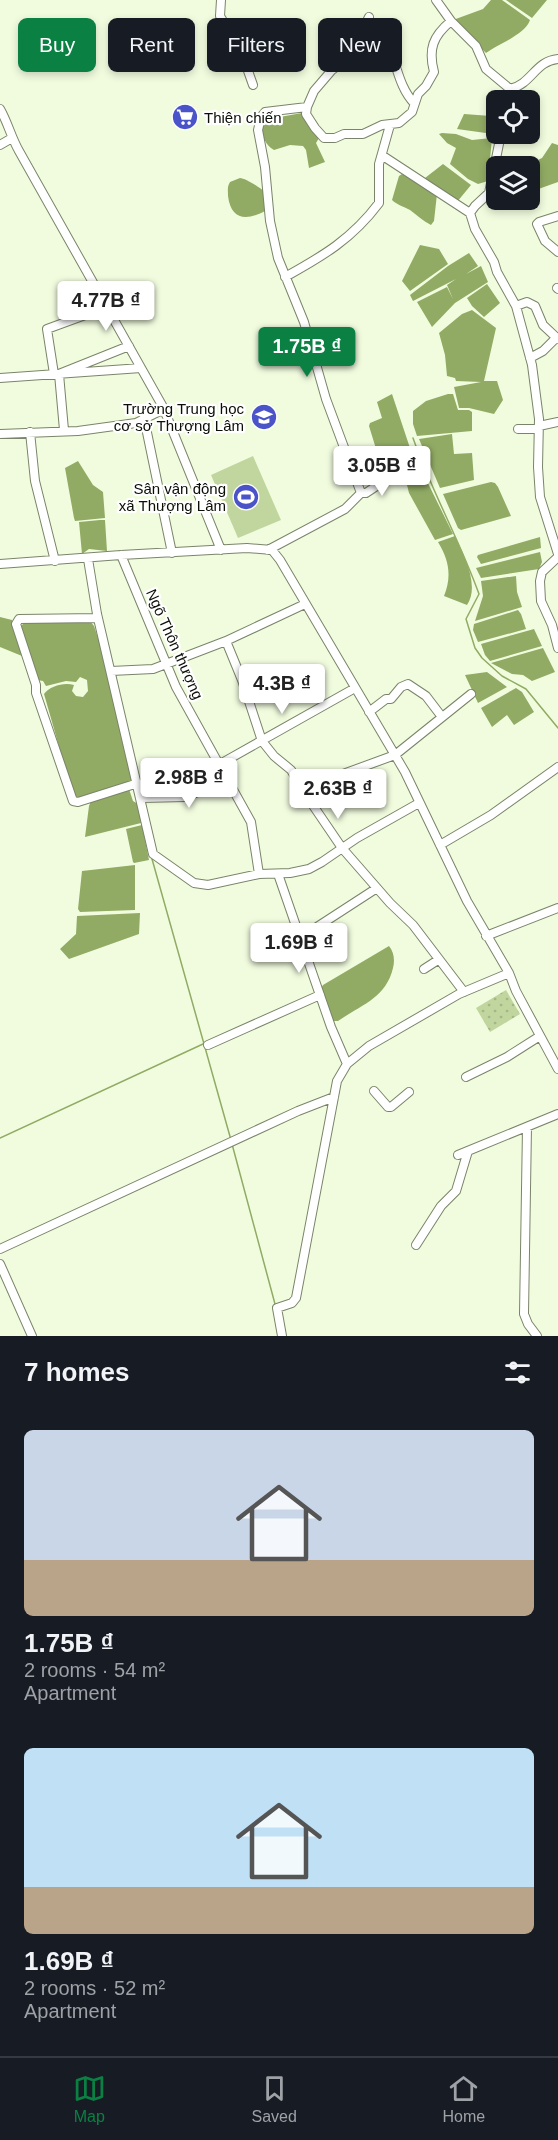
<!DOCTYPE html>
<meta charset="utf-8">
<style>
:root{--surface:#171b24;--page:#20242c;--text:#f1f3f6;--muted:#9ea1a6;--line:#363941;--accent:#0b8043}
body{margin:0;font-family:Arial,sans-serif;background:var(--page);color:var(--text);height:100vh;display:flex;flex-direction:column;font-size:22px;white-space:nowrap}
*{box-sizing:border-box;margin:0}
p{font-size:20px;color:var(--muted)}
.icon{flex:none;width:33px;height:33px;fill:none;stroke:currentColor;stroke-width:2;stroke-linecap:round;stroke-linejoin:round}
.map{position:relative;height:1336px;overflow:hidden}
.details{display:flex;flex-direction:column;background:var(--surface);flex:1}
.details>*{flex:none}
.guide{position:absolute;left:18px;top:18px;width:522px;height:54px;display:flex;gap:12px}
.controls{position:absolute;left:486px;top:90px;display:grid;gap:12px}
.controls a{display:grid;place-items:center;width:54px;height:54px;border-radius:9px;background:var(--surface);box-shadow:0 3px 9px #0003;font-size:30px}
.price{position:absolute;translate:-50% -51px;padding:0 14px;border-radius:6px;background:#fff;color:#222;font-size:20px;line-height:39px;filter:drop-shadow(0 2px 3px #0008)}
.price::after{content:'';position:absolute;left:50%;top:36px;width:18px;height:14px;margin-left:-9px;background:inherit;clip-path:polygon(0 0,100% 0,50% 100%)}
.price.on{background:var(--accent);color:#fff}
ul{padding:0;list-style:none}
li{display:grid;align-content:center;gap:12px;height:318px;padding:0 24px}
li span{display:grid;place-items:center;height:186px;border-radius:9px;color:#555}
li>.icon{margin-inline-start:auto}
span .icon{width:108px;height:108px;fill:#fffc;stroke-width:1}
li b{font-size:26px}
h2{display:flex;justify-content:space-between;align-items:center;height:72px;padding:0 24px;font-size:26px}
.chip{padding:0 21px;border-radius:9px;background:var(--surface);box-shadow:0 3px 9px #0003;font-size:21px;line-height:54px}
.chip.on{background:var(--accent);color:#fff}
.dock{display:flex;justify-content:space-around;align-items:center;height:84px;border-top:2px solid var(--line);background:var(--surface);font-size:16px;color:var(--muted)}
.dock a{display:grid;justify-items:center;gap:3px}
.dock .on{color:var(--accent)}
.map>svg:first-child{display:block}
.grass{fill:#c1d69e}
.park{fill:url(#park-dots)}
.water{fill:#91ab64}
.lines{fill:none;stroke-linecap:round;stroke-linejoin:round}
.stream{stroke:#91ab64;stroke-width:1.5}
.minor-casing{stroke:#7a846a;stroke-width:10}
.minor{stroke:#fff;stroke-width:8}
.labels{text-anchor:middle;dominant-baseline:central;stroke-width:4.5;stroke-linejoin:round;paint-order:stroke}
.poi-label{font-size:15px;fill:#0a0e05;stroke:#fff;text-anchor:end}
.street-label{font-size:15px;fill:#0a0e05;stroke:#fff}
</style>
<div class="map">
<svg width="558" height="1336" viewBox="0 0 558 1336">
<defs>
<pattern id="park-dots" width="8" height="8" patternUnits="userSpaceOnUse" patternTransform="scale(1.5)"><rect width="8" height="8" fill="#c1d69e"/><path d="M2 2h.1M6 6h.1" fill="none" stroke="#a4b687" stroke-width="1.8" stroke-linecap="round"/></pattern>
</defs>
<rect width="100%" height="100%" fill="#f1fcdf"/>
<!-- grass -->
<path class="grass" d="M 253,456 L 281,520 L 238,538 L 211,475 Z"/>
<!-- park -->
<path class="park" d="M 506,990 L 520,1014 L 490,1032 L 476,1008 Z"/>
<!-- water -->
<path class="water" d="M 491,0 L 502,0 L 530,20 C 526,34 498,44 486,53 L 453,20 L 483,9 Z
M 506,0 L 547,0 L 532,18 Z
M 302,113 L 319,138 L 316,143 L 325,162 L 309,168 L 306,150 L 303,146 L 290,145 L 274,150 C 263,143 261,133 263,120 Z
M 464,114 L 491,116 L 493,120 L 493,134 L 457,129 Z
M 442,133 L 456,134 L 472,140 L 492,138 L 488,181 L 478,184 L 468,179 L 450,164 L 456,148 L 447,143 L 439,134 Z
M 552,143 L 558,145 L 558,182 L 530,192 L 530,166 L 525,166 L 542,158 Z
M 443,164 L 471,185 L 457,202 L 425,178 Z
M 402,174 L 437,194 L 434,221 L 431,225 C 423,221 417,215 410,210 C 403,206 397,205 392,200 L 399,176 Z
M 240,178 C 245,178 261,188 265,192 L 265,211 C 246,221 231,220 228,196 C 228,190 227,187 230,182 Z
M 420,245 L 439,249 L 448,264 L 410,291 L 402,281 Z
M 469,253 L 478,266 L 466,274 L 481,266 L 488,282 L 455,303 L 432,327 L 417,302 L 447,287 L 453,299 L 447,285 L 456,279 L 413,301 L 410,295 L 448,266 Z
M 487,284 L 500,303 L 484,317 L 472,306 L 467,298 Z
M 472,310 L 496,328 L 484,381 L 497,381 L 503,400 L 494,414 L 469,408 L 459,408 L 454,387 L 481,382 L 456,381 L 455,378 L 447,376 L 445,355 L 439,333 L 462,314 Z
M 392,394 L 410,448 L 406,457 L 402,458 L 392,448 L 377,452 L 369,426 L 370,423 L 382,418 L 377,402 Z
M 448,394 L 453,394 L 458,410 L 469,410 L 472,412 L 472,431 L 417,436 L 413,424 L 413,411 L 426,401 Z
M 452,434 L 454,454 L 472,453 L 474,480 L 440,488 L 419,439 Z
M 78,461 L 93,485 L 103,492 L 105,518 L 75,521 L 74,518 L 65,468 Z
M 420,467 L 453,534 L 435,540 L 409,493 L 404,473 Z
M 491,482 L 495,483 L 498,487 L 511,516 L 461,530 L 458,528 L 443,494 Z
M 100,520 L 105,520 L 107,551 L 89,549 L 82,554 L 79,522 Z
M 455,536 C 464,555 480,586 467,605 L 444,596 C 452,576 449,560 438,542 Z
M 540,537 L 541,548 L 481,564 L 477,557 L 478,555 Z
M 540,552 L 542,562 L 539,569 L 481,578 L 476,568 Z
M 516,576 L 517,592 L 522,607 L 475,621 L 483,596 L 481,581 Z
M 518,610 L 521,614 L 526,629 L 478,642 L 473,630 L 474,624 Z
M 0,617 L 12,620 L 22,656 L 0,647 Z
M 89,620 L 94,626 L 102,650 L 134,780 L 77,799 L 73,795 L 44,694 C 50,686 64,682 74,685 L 72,691 L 76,696 L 83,697 L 88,691 L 87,680 L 80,677 L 76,682 L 66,681 L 46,686 L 43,681 L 37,680 L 21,626 L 25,622 Z
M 534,629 L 542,646 L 490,661 L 485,655 L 481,644 Z
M 543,648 L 555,672 L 532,681 L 523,675 L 512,674 L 491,663 Z
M 487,672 L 507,687 L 478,703 L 465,675 Z
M 516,688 L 522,692 L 534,712 L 514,725 L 507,715 L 492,727 L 481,708 Z
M 129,789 L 133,801 L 138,804 L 141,823 L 85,837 L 89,806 L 91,801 Z
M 142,825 L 149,860 L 134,863 L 133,862 L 126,829 Z
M 135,865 L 135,910 L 80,912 L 78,909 L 82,871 Z
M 140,913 L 139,934 L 69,959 L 60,949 L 76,934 L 77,916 Z
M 389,946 C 394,952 395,960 393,968 C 386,998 361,1005 338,1021 L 332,1021 L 321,988 L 323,985 Z"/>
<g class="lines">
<!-- stream -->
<path class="stream" d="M 413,438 C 432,492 460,541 479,594 L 466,619 L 475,648 L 482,658 L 502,676 L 526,689 L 558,728
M 152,859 L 231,1140
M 0,1138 L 203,1044
M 232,1144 L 275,1304"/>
<!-- minor casing -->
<g class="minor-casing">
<path id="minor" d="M 221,0 L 220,16 L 241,51 L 253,85
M 436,0 L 451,21 L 476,46 L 486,69 L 510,89 C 532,84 535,61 558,59
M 369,17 L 362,31 L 346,47 L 340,64 L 332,70 L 314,91 L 307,107 L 306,114 L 315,128 L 324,138 L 335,138 L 344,134 L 363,134 L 382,125 L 399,123 L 412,112 L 418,94 L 426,86 L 434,72 C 428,49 433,36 451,21
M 362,31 L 379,32 C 397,52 395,83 414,103
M 508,100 L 510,89
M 0,109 C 8,123 11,137 19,151 L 163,407 L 221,550
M 501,134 L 489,193 L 475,206 L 470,213 L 475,229 L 494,262 L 497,272 L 516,306 L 532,365 L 539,419 L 538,467 L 540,497 L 558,554
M 0,145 L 12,138
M 383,156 L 470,213
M 558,216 L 539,222 L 537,224 L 545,241 L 558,252
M 285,277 C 323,256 352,239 379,203 L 379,164 L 390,125
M 557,288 L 558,289
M 516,306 L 527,302 L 535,306 L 543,325 L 558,339
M 530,358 L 543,351 L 556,338
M 54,374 L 47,329 L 107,307
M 0,378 L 141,368
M 144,418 L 172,553
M 539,426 L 558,422
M 518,429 L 539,429
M 64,430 L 59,374 L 129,346
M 30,432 L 35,481 L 55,561
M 0,434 L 78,431 L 136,423 L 164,409
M 361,493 L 366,493 L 384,481 L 402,477
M 268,550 L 345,509 L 361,493 L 326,399 L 304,322 L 278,258 L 270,221 L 265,167 L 258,130 L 261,117 L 265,112 L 307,107
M 121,555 L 176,687 L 251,822 L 259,874
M 558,557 L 542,572 L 540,581 L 541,601 L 552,625 L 558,648
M 88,559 L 97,614 L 153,854 L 194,883 L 208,885 L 259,874 L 290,873 L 309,869 L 322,862 L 357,838 L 419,803
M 0,564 L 121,555 L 247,548 L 272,550 L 280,560 L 405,772 L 467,901 L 509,973 L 516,991 L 558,1069
M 98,618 L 19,619 L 16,624 L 36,685 L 36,693 L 73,801 L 78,802 L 138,783
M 226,641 L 242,680 L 262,741 L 274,756 L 291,770 L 308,798 L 342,848 L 390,903 L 413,925 L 464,992
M 111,671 L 153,669 L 226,641 L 305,604
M 369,712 L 386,699 L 391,699 L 401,687 L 408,684 L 426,696 L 442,717
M 220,764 L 355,688
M 302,789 L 395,755 L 471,694
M 141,798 L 185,797 L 227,780
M 440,845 L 491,815 L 558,767
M 278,874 L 331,1027 L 347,1064
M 486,936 L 558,908
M 300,938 L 377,888
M 424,969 L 438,960
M 208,1045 L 320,995
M 466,1077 L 507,1057 L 540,1036
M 374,1091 L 388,1107 L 391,1107 L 409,1092
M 527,1127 L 524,1314 L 528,1324 L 537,1336
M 458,1155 L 558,1114
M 416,1245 L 441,1206 L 456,1191 L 468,1151
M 0,1249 L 298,1111 L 334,1097
M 0,1264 L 32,1336
M 282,1336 L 277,1308 L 292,1303 L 296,1298 L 337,1081 L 347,1064 L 369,1046 L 459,994 L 509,973"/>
</g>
<!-- minor -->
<use href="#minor" class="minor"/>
</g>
<!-- icons -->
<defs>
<g id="supermarket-disc" transform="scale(1.35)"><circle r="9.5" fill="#4b53c9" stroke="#fff"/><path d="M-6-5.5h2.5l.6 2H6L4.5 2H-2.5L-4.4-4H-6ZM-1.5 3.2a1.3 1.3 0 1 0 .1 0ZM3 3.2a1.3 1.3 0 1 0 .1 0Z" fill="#fff"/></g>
<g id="school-disc" transform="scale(1.35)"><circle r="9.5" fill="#4b53c9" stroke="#fff"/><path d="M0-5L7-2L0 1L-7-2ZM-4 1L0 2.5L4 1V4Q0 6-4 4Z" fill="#fff"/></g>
<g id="stadium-disc" transform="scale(1.35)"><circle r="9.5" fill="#4b53c9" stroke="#fff"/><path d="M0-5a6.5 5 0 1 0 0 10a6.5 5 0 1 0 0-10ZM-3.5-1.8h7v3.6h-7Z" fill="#fff"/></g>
</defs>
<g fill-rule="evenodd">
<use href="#supermarket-disc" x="185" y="117"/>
<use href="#school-disc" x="264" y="417"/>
<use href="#stadium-disc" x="246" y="497"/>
</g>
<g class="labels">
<!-- poi labels -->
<g class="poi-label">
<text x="204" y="117" text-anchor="start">Thiện chiến</text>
<text x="244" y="408">Trường Trung học<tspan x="244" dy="17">cơ sở Thượng Lâm</tspan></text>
<text x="226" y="488">Sân vận động<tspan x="226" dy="17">xã Thượng Lâm</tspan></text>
</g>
<!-- street labels -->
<g class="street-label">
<text transform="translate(175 644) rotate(66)">Ngõ Thôn thượng</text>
</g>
</g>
</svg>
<div class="controls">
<a><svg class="icon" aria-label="locate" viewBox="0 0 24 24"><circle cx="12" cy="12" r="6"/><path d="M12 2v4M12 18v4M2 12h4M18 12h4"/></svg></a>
<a><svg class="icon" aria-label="layers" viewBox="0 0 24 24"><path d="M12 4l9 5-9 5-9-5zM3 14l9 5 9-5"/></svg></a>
</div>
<b class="price" style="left:106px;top:332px">4.77B ₫</b>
<b class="price on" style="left:307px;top:378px">1.75B ₫</b>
<b class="price" style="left:382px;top:497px">3.05B ₫</b>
<b class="price" style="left:282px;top:715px">4.3B ₫</b>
<b class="price" style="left:189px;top:809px">2.98B ₫</b>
<b class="price" style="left:338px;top:820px">2.63B ₫</b>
<b class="price" style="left:299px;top:974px">1.69B ₫</b>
<div class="guide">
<a class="chip on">Buy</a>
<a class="chip">Rent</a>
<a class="chip">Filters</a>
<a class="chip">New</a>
</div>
</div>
<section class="details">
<h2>7 homes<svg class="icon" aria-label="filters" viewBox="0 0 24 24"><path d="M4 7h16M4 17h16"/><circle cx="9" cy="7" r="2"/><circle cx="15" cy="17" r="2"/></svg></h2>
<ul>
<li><span style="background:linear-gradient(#c9d6e8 70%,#b9a48a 0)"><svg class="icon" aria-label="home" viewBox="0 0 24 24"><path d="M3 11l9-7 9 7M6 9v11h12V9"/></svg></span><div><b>1.75B ₫</b><p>2 rooms · 54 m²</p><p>Apartment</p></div></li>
<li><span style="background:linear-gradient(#bfe0f5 75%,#b9a48a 0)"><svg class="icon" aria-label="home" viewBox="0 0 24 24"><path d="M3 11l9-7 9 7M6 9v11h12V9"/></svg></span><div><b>1.69B ₫</b><p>2 rooms · 52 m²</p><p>Apartment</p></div></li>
</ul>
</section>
<nav class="dock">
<a class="on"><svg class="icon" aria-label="map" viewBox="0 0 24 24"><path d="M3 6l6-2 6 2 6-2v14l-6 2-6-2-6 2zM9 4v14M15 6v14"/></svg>Map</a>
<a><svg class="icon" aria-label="saved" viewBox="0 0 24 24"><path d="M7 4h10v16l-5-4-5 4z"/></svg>Saved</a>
<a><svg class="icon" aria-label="home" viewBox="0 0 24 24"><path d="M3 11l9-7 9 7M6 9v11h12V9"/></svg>Home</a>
</nav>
